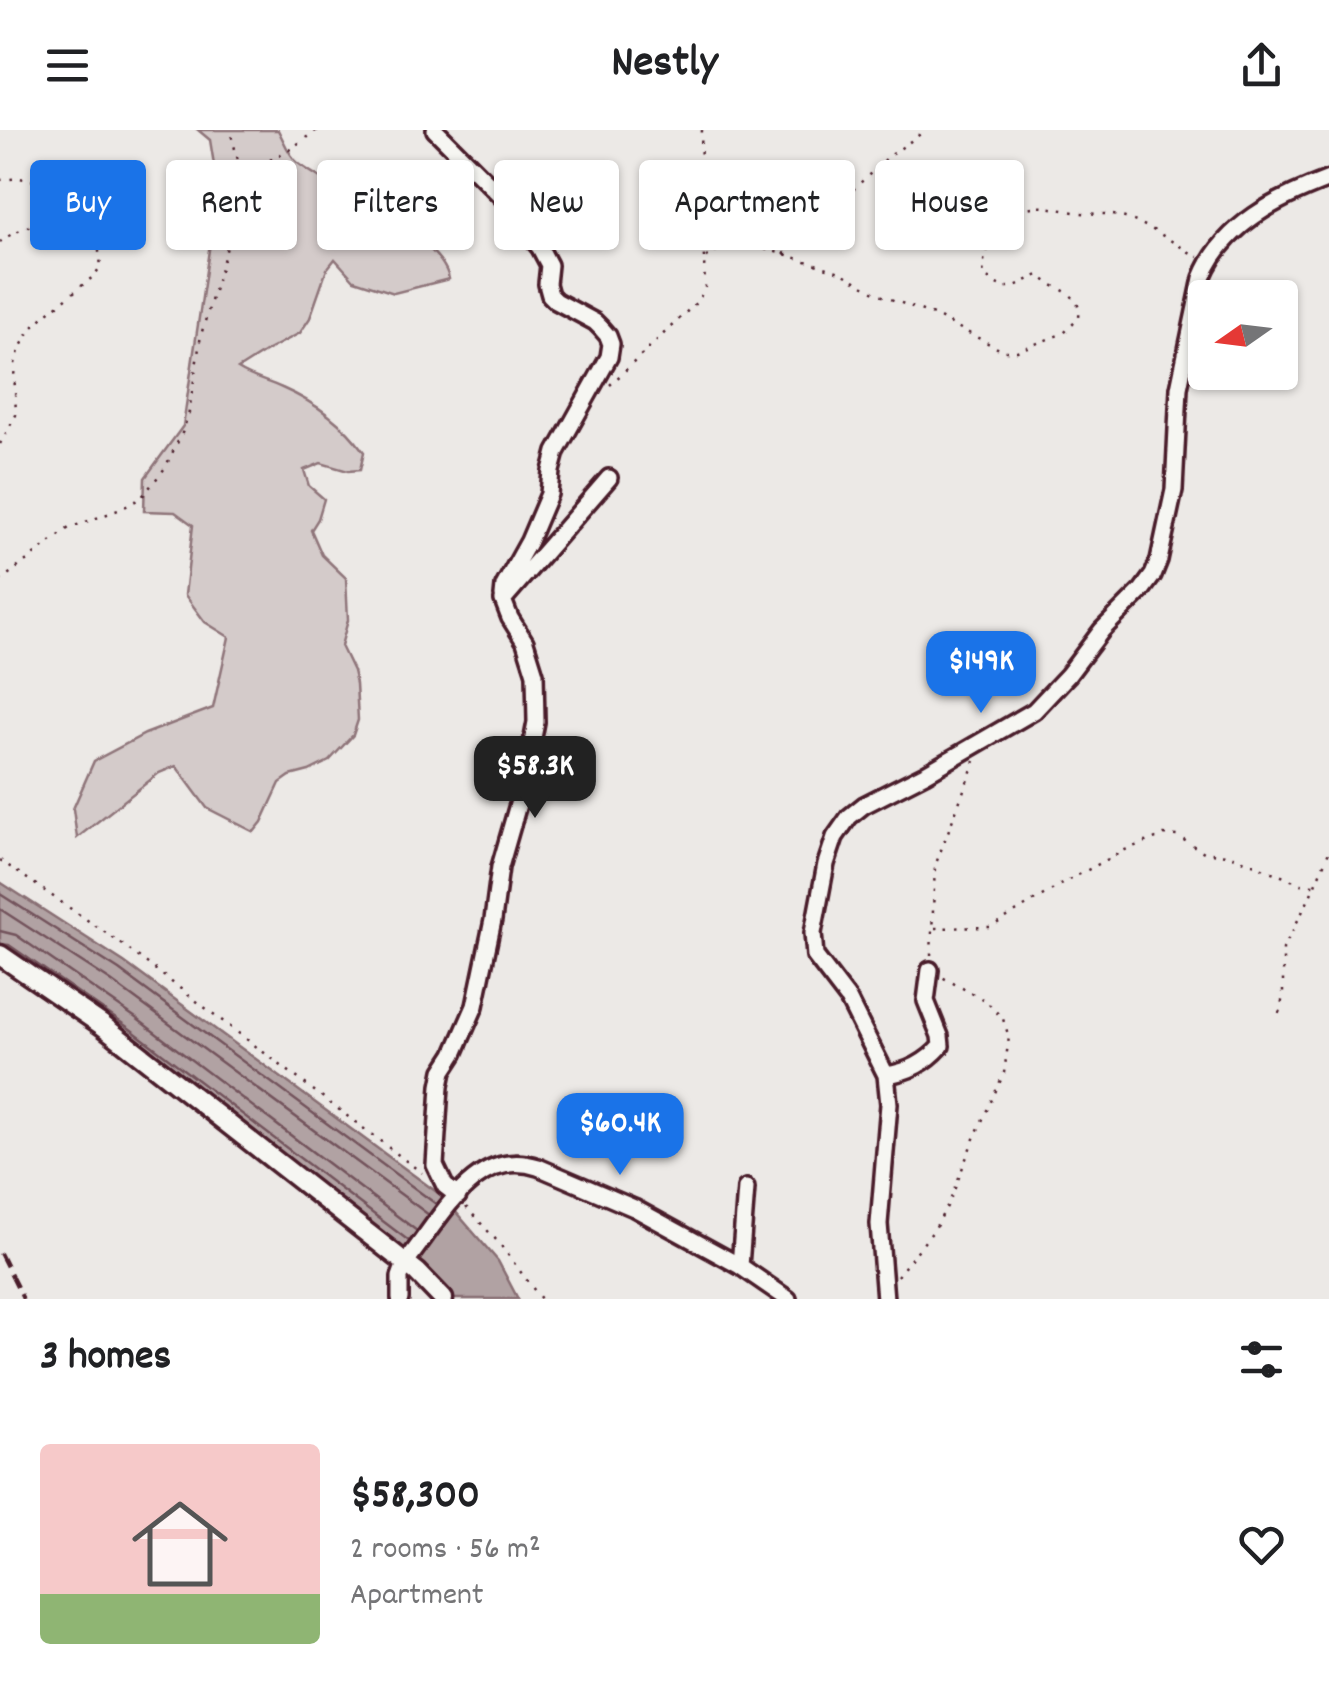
<!DOCTYPE html>
<meta charset="utf-8">
<style>
:root{--surface:#fff;--page:#f6f6f6;--text:#202124;--muted:#757577;--accent:#1a73e8}
body{margin:0;font-family:Dekko,sans-serif;background:var(--page);color:var(--text);height:100vh;display:flex;flex-direction:column;font-size:38px;white-space:nowrap}
*{box-sizing:border-box;margin:0}
p{font-size:32px;color:var(--muted)}
.icon{flex:none;width:55px;height:55px;fill:none;stroke:currentColor;stroke-width:2;stroke-linecap:round;stroke-linejoin:round}
.map{position:relative;height:1169px;overflow:hidden}
.drawer{display:flex;flex-direction:column;background:var(--surface);flex:1}
.drawer>*{flex:none}
.top-card{position:absolute;left:30px;top:30px;width:1270px;height:90px;display:flex;gap:20px}
.needle{width:65px;rotate:256deg}
.fabs{position:absolute;left:1188px;top:150px;display:grid;gap:20px}
.fabs a{display:grid;place-items:center;width:110px;height:110px;border-radius:10px;background:var(--surface);box-shadow:0 2px 8px #0004;font-size:50px}
.price{position:absolute;translate:-50% -85px;padding:0 22px;border-radius:20px;background:var(--accent);color:#fff;font-size:32px;line-height:65px;filter:drop-shadow(0 2px 5px #0008)}
.price::after{content:'';position:absolute;left:50%;top:60px;width:30px;height:22px;margin-left:-15px;background:inherit;clip-path:polygon(0 0,100% 0,50% 100%)}
.price.current{background:#222;color:#fff}
ul{padding:0;list-style:none}
li{display:flex;align-items:center;gap:30px;height:250px;padding:0 40px}
li span{display:grid;place-items:center;flex:none;width:280px;height:200px;border-radius:10px;color:#555}
li>.icon{margin-inline-start:auto}
span .icon{width:120px;height:120px;fill:#fffc;stroke-width:1}
li b{font-size:42px}
h2{display:flex;justify-content:space-between;align-items:center;height:120px;padding:0 40px;font-size:42px}
.chip{padding:0 35px;border-radius:10px;background:var(--surface);box-shadow:0 2px 8px #0004;font-size:35px;line-height:90px}
.chip.current{background:var(--accent);color:#fff}
header{display:flex;justify-content:space-between;align-items:center;height:130px;padding:0 40px;background:var(--surface);font-size:45px;font-weight:800}
.map>svg:first-child{display:block}
.green{fill:#d4cbca;stroke:#8f757a;stroke-width:2.5}
.water{fill:#b1a2a3;stroke:#886e73;stroke-width:2.5}
.lines{fill:none;stroke-linecap:round;stroke-linejoin:round}
.shore{stroke:#73535b;stroke-width:2.5}
.minor-casing{stroke:#4a1f2b;stroke-width:22}
.major-casing{stroke:#4a1f2b;stroke-width:25}
.path{stroke:#4a1f2b;stroke-width:2.5;stroke-dasharray:2.5 8;stroke-linecap:butt}
.minor{stroke:#f6f6f2;stroke-width:15}
.major{stroke:#f6f6f2;stroke-width:18}
.rail{stroke:#4a1f2b;stroke-width:4;stroke-dasharray:15 8;stroke-linecap:butt}
</style>
<header><svg class="icon" aria-label="menu" viewBox="0 0 24 24"><path d="M4 6h16M4 12h16M4 18h16"/></svg>Nestly<svg class="icon" aria-label="share" viewBox="0 0 24 24"><path d="M12 15V3M7 8l5-5 5 5M5 13v7h14v-7"/></svg></header>
<div class="map">
<svg width="1329" height="1169" viewBox="0 0 1329 1169">
<rect width="100%" height="100%" fill="#ece9e6"/>
<filter id="ink" filterUnits="userSpaceOnUse"><feTurbulence type="fractalNoise" baseFrequency=".01" numOctaves="2"/><feDisplacementMap in="SourceGraphic" scale="20" xChannelSelector="R" yChannelSelector="G"/><feConvolveMatrix kernelMatrix="1 2 1 2 8 2 1 2 1" color-interpolation-filters="sRGB"/></filter>
<g filter="url(#ink)">
<!-- green -->
<path class="green" d="M 198,0 L 278,0 C 284,11 289,26 298,33 C 333,61 441,105 449,149 L 394,163 L 354,150 L 335,129 L 327,139 L 310,188 L 300,203 L 268,220 L 238,239 C 252,248 267,251 282,258 C 314,272 344,294 364,322 L 360,340 L 348,341 L 321,333 L 304,340 L 309,356 L 324,369 L 318,389 L 311,400 L 322,425 L 346,448 L 348,490 L 341,516 L 353,541 L 356,554 L 358,590 L 353,605 L 329,631 L 309,641 L 290,646 L 280,653 L 262,692 L 254,702 L 207,678 L 176,636 L 159,643 L 77,708 L 73,679 L 94,631 L 145,604 L 213,578 L 229,507 L 205,492 L 185,465 L 193,395 L 175,382 L 144,381 L 145,348 L 183,296 L 218,59 L 210,10 Z"/>
<!-- water -->
<path class="water" d="M 0,752 L 124,832 L 442,1066 L 498,1131 L 518,1169 L 447,1169 L 425,1136 L 123,906 L 0,821 Z"/>
<g class="lines">
<!-- shore -->
<path class="shore" d="M 0,764 L 119,840 L 436,1074
M 0,779 L 111,851 L 429,1085
M 0,801 L 16,805 L 136,888 L 417,1101
M 0,814 L 9,815 L 129,898 L 409,1111"/>
<!-- minor casing -->
<g class="minor-casing">
<path id="minor" d="M 435,0 L 514,79 L 525,100 L 540,118 L 549,135 L 547,154 L 550,165 L 556,171 L 595,192 L 601,198 L 608,206 L 611,214 L 609,227 L 556,322 L 551,341 L 549,364 L 529,411 L 504,456 L 503,466
M 886,945 C 909,942 926,933 941,916 L 940,906 L 926,871 L 930,840
M 458,1066 L 445,1056 L 435,1035 L 440,956 L 443,941 L 454,924 L 475,876 L 493,790 L 500,737 L 525,650 L 536,592 L 535,544 L 525,512 L 510,488 L 503,470 L 609,348
M 740,1136 L 746,1058
M 400,1169 L 400,1147 L 405,1133 C 440,1091 474,1016 538,1037 L 634,1078 L 740,1136 L 788,1169
M 885,1169 L 879,1094 L 889,974 L 886,945 L 848,869 L 815,826 L 813,803 L 826,734 L 835,707 L 849,687 L 864,675 L 925,644 L 1034,581 L 1068,545 L 1102,500 L 1142,460 L 1153,445 L 1159,430 L 1174,360 L 1179,258 L 1202,148 C 1223,95 1278,68 1329,49"/>
</g>
<!-- major casing -->
<g class="major-casing">
<path id="major" d="M 0,825 L 102,895 L 417,1142 L 443,1169"/>
</g>
<!-- path -->
<path class="path" d="M 702,0 L 698,66 L 704,128
M 245,49 L 266,32 L 289,20 L 317,0
M 0,50 L 20,48 L 40,52 L 88,39 L 101,40 C 102,80 28,89 0,112
M 784,124 L 887,28 L 926,0
M 610,255 L 699,170 L 705,157 L 704,129 L 719,119 L 739,113 L 784,124 L 840,142 L 880,165 L 936,186 L 1003,221 L 1017,221 L 1064,203 L 1079,188 C 1082,159 1054,162 1039,145 C 1015,154 1009,167 984,145 C 981,129 989,115 999,102 C 1024,68 1038,76 1074,82 C 1090,85 1106,82 1121,87 C 1149,94 1173,113 1198,127
M 0,314 L 16,285 L 14,237 L 20,218 L 31,199 L 43,187 L 94,146 L 101,136 L 98,114 L 75,77
M 0,451 L 69,398 L 121,379 L 141,368 L 165,338 L 183,301 L 189,282 L 201,205 L 232,100 L 243,49 L 230,0
M 0,730 L 119,812 L 422,1043
M 935,798 L 991,797 L 1065,752 L 1125,720 L 1164,705 L 1177,706 L 1204,722 L 1233,726 L 1301,754 L 1314,755
M 931,825 L 935,736 L 975,631
M 1279,883 L 1283,867 L 1283,819 L 1308,771 L 1329,722
M 466,1077 L 499,1113 L 541,1169
M 897,1146 L 934,1100 L 950,1071 L 972,1013 L 1004,943 L 1009,907 L 1003,889 L 986,871 L 942,847"/>
<!-- minor -->
<use href="#minor" class="minor"/>
<!-- major -->
<use href="#major" class="major"/>
<!-- rail -->
<path class="rail" d="M 0,1123 L 23,1169"/>
</g>
</g>
</svg>
<div class="fabs">
<a><svg class="needle" viewBox="-14 -14 28 28"><path d="M0-13l5 13h-10z" fill="#e53935"/><path d="M0 13l5-13h-10z" fill="#757577"/></svg></a>
</div>
<b class="price" style="left:981px;top:586px">$149K</b>
<b class="price current" style="left:535px;top:691px">$58.3K</b>
<b class="price" style="left:620px;top:1048px">$60.4K</b>
<div class="top-card">
<a class="chip current">Buy</a>
<a class="chip">Rent</a>
<a class="chip">Filters</a>
<a class="chip">New</a>
<a class="chip">Apartment</a>
<a class="chip">House</a>
</div>
</div>
<section class="drawer">
<h2>3 homes<svg class="icon" aria-label="filters" viewBox="0 0 24 24"><path d="M4 7h16M4 17h16"/><circle cx="9" cy="7" r="2"/><circle cx="15" cy="17" r="2"/></svg></h2>
<ul>
<li><span style="background:linear-gradient(#f6c9c9 75%,#8fb573 0)"><svg class="icon" aria-label="home" viewBox="0 0 24 24"><path d="M3 11l9-7 9 7M6 9v11h12V9"/></svg></span><div><b>$58,300</b><p>2 rooms · 56 m²</p><p>Apartment</p></div><svg class="icon" aria-label="heart" viewBox="0 0 24 24"><path d="M12 20l-8-8c-3-5 5-10 8-4 3-6 11-1 8 4z"/></svg></li>
</ul>
</section>
